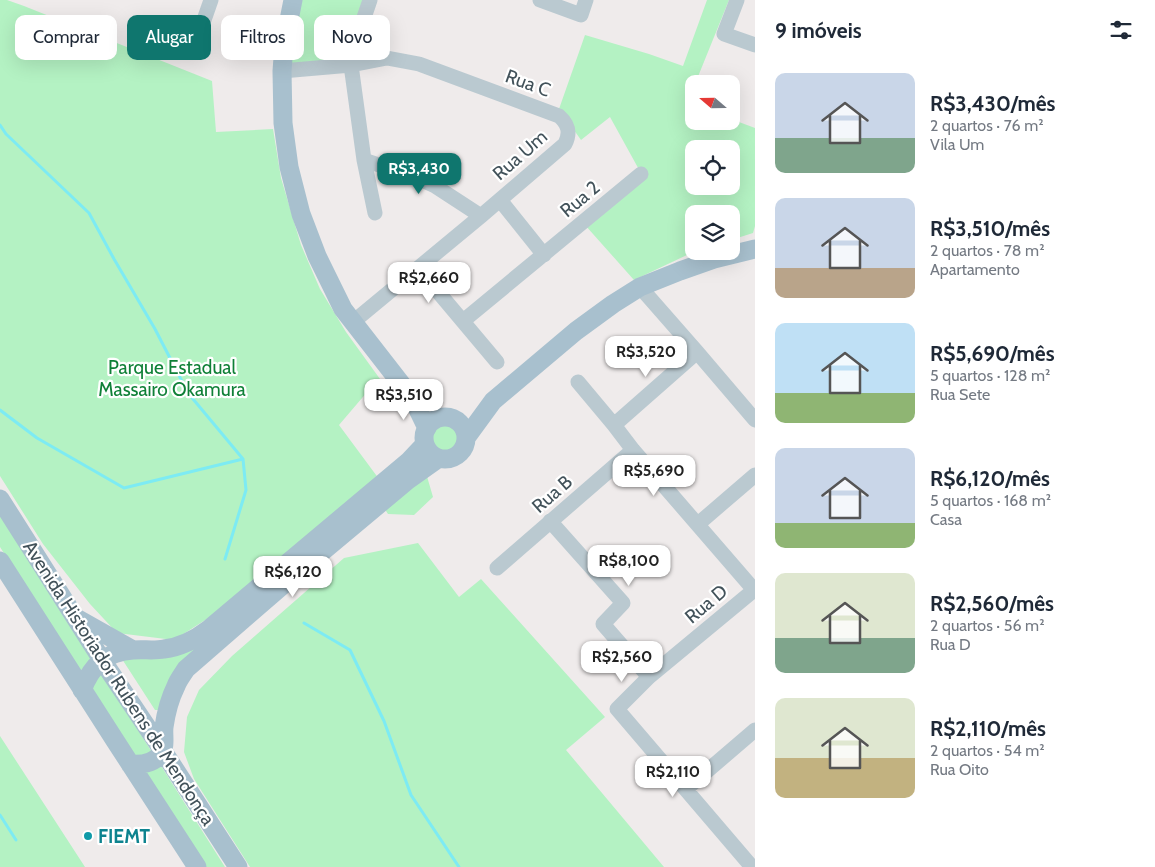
<!DOCTYPE html>
<html lang="pt">
<meta charset="utf-8">
<style>
:root{--surface:#fff;--page:#f6f6f7;--text:#1f2937;--muted:#747a83;--accent:#0f766e}
body{margin:0;font-family:Cabin,sans-serif;background:var(--page);color:var(--text);height:100vh;display:flex;flex-direction:column;font-size:19px;white-space:nowrap}
*{box-sizing:border-box;margin:0}
p{font-size:16px;color:var(--muted)}
.icon{flex:none;width:28px;height:28px;fill:none;stroke:currentColor;stroke-width:2;stroke-linecap:round;stroke-linejoin:round}
.map{position:relative;flex:1;overflow:hidden}
.details{display:flex;flex-direction:column;background:var(--surface);width:400px}
.details>*{flex:none}
.hud{position:absolute;left:15px;top:15px;width:475px;height:45px;display:flex;gap:10px}
.needle{width:32px;rotate:290deg}
.tools{position:absolute;left:685px;top:75px;display:grid;gap:10px}
.tools a{display:grid;place-items:center;width:55px;height:55px;border-radius:10px;background:var(--surface);box-shadow:0 5px 20px #0002;font-size:25px}
.price{position:absolute;translate:-50% -42px;padding:0 11px;border-radius:10px;background:#fff;color:#222;font-size:16px;line-height:32px;filter:drop-shadow(0 1px 2px #0008)}
.price::after{content:'';position:absolute;left:50%;top:30px;width:15px;height:11px;margin-left:-8px;background:inherit;clip-path:polygon(0 0,100% 0,50% 100%)}
.price.active{background:var(--accent);color:#fff}
ul{padding:0;list-style:none}
li{display:flex;align-items:center;gap:15px;height:125px;padding:0 20px}
li span{display:grid;place-items:center;flex:none;width:140px;height:100px;border-radius:10px;color:#555}
li>.icon{margin-inline-start:auto}
span .icon{width:60px;height:60px;fill:#fffc;stroke-width:1}
li b{font-size:21px}
h2{display:flex;justify-content:space-between;align-items:center;height:60px;padding:0 20px;font-size:21px}
.chip{padding:0 18px;border-radius:10px;background:var(--surface);box-shadow:0 5px 20px #0002;font-size:18px;line-height:45px}
.chip.active{background:var(--accent);color:#fff}
main{display:flex;flex:1;min-height:0}
.map>svg:first-child{display:block}
.green{fill:#b4f2c3;fill-rule:evenodd}
.lines{fill:none;stroke-linecap:round;stroke-linejoin:round}
.stream{stroke:#7debf3;stroke-width:3}
.minor{stroke:#bac9d0;stroke-width:15}
.major{stroke:#a8c0ce;stroke-width:19}
.culture-dot{fill:#0f9aa8;stroke:#fff;stroke-width:2}
.labels{text-anchor:middle;dominant-baseline:central;stroke-width:4.5;stroke-linejoin:round;paint-order:stroke}
.street-label{font-size:19px;fill:#42525a;stroke:#fff}
.park-label{font-size:19px;fill:#0f8037;stroke:#fff}
.culture-label{font-size:19px;font-weight:bold;fill:#0d838f;stroke:#fff;text-anchor:start}
</style>
<main>
<div class="map">
<svg width="755" height="867" viewBox="0 0 755 867">
<rect width="100%" height="100%" fill="#efebeb"/>
<!-- green -->
<path class="green" d="M 0,0 L 7,0 L 24,6 L 212,81 L 216,132 L 273,129 L 281,178 L 301,245 L 320,289 L 346,332 L 380,379 L 374,384 L 339,425 L 379,479 L 213,615 L 174,640 L 117,633 L 90,604 L 43,544 L 0,476 Z
M 301,0 L 366,0 L 342,61 L 287,64 Z
M 707,0 L 729,0 L 695,84 L 694,84 L 694,87 L 688,103 L 694,105 L 694,121 L 731,121 L 731,119 L 755,128 L 755,226 L 753,233 L 731,240 L 731,214 L 694,214 L 694,245 L 688,247 L 687,255 L 634,280 L 585,225 L 642,175 L 610,117 L 581,140 L 559,109 L 585,35 L 649,54 L 683,66 ZM 694,149 L 731,149 L 731,186 L 694,186 Z
M429 438a15 15 0 1 1 30 0a15 15 0 1 1-30 0Z
M 426,473 L 433,497 L 414,515 L 388,514 L 386,511 L 385,507 Z
M 0,515 L 94,661 L 80,672 L 0,547 Z
M 418,543 L 459,597 L 481,579 L 605,717 L 566,750 L 664,867 L 250,867 L 194,779 L 184,752 L 187,717 L 199,690 L 232,656 L 344,558 Z
M 201,640 L 159,710 L 155,710 L 122,659 Z
M 99,668 L 155,757 L 138,761 L 89,685 Z
M 0,736 L 85,867 L 0,867 Z
M 158,761 L 225,867 L 205,867 L 143,771 Z"/>
<g class="lines">
<!-- stream -->
<path class="stream" d="M 0,125 L 6,134 L 89,213 L 114,259 L 155,329 L 188,393 L 243,459
M 0,410 L 37,438 L 124,488 L 243,459 L 246,490 L 225,559
M 304,623 L 350,650 L 384,721 L 411,795 L 459,867
M 0,815 L 16,840"/>
<!-- minor -->
<path class="minor" d="M 370,0 L 356,41 L 351,65 L 364,160 L 375,213
M 540,0 L 581,15 L 586,0
M 737,0 L 724,34 L 755,45
M 204,20 L 211,0
M 282,71 L 351,65 L 387,58 L 419,64 L 559,116 C 568,124 571,132 565,144 L 481,216 L 353,322
M 364,160 L 415,177 L 435,186 L 481,216
M 500,200 L 544,255
M 418,268 L 497,362
M 640,287 L 697,352 L 755,420
M 463,321 L 641,174
M 578,382 L 614,425 L 633,450 L 755,591
M 614,425 L 697,352
M 550,521 L 623,603 L 603,624 L 649,677
M 698,524 L 755,475
M 497,568 L 633,450
M 686,789 L 755,730
M 752,867 L 617,709 L 649,677 L 754,590"/>
<!-- major -->
<path class="major" d="M 293,0 L 284,45 L 282,71 L 283,123 L 289,167 L 301,214 L 317,256 L 343,309 L 413,399 L 427,428
M424 438a21 21 0 1 1 42 0a21 21 0 1 1-42 0Z
M 466,438 L 493,401 L 576,331 L 613,304 L 640,287 L 680,271 L 714,259 L 755,249
M 0,499 L 102,660 L 163,751 L 238,867
M 0,561 L 116,742 L 197,867
M 78,619 L 133,650
M 82,690 C 92,665 105,652 133,650 C 143,649 154,651 164,649 C 181,647 196,639 209,629 L 409,461 L 425,444
M 130,764 C 142,765 154,764 161,753 C 166,746 163,735 164,727 C 166,713 170,698 176,686 C 178,680 183,674 186,669 L 299,571 L 408,480 L 439,458"/>
</g>
<!-- markers -->
<circle class="culture-dot" cx="88" cy="836" r="5"/>
<g class="labels">
<!-- street labels -->
<g class="street-label">
<text transform="translate(528 83) rotate(20)">Rua C</text>
<text transform="translate(520 155) rotate(-41)">Rua Um</text>
<text transform="translate(580 199) rotate(-40)">Rua 2</text>
<text transform="translate(552 494) rotate(-41)">Rua B</text>
<text transform="translate(706 604) rotate(-40)">Rua D</text>
<text transform="translate(119 683) rotate(57)">Avenida Historiador Rubens de Mendonça</text>
</g>
<!-- park labels -->
<g class="park-label">
<text x="172" y="367">Parque Estadual<tspan x="172" dy="22">Massairo Okamura</tspan></text>
</g>
<!-- culture labels -->
<g class="culture-label">
<text x="98" y="836">FIEMT</text>
</g>
</g>
</svg>
<div class="tools">
<a><svg class="needle" viewBox="-14 -14 28 28"><path d="M0-13l5 13h-10z" fill="#e53935"/><path d="M0 13l5-13h-10z" fill="#747a83"/></svg></a>
<a><svg class="icon" aria-label="locate" viewBox="0 0 24 24"><circle cx="12" cy="12" r="6"/><path d="M12 2v4M12 18v4M2 12h4M18 12h4"/></svg></a>
<a><svg class="icon" aria-label="layers" viewBox="0 0 24 24"><path d="M12 4l9 5-9 5-9-5zM3 14l9 5 9-5"/></svg></a>
</div>
<b class="price active" style="left:419px;top:195px">R$3,430</b>
<b class="price" style="left:429px;top:304px">R$2,660</b>
<b class="price" style="left:646px;top:378px">R$3,520</b>
<b class="price" style="left:404px;top:421px">R$3,510</b>
<b class="price" style="left:654px;top:497px">R$5,690</b>
<b class="price" style="left:629px;top:587px">R$8,100</b>
<b class="price" style="left:293px;top:598px">R$6,120</b>
<b class="price" style="left:622px;top:683px">R$2,560</b>
<b class="price" style="left:673px;top:798px">R$2,110</b>
<div class="hud">
<a class="chip">Comprar</a>
<a class="chip active">Alugar</a>
<a class="chip">Filtros</a>
<a class="chip">Novo</a>
</div>
</div>
<section class="details">
<h2>9 imóveis<svg class="icon" aria-label="filters" viewBox="0 0 24 24"><path d="M4 7h16M4 17h16"/><circle cx="9" cy="7" r="2"/><circle cx="15" cy="17" r="2"/></svg></h2>
<ul>
<li><span style="background:linear-gradient(#c9d6e8 65%,#7fa58c 0)"><svg class="icon" aria-label="home" viewBox="0 0 24 24"><path d="M3 11l9-7 9 7M6 9v11h12V9"/></svg></span><div><b>R$3,430/mês</b><p>2 quartos · 76 m²</p><p>Vila Um</p></div></li>
<li><span style="background:linear-gradient(#c9d6e8 70%,#b9a48a 0)"><svg class="icon" aria-label="home" viewBox="0 0 24 24"><path d="M3 11l9-7 9 7M6 9v11h12V9"/></svg></span><div><b>R$3,510/mês</b><p>2 quartos · 78 m²</p><p>Apartamento</p></div></li>
<li><span style="background:linear-gradient(#bfe0f5 70%,#8fb573 0)"><svg class="icon" aria-label="home" viewBox="0 0 24 24"><path d="M3 11l9-7 9 7M6 9v11h12V9"/></svg></span><div><b>R$5,690/mês</b><p>5 quartos · 128 m²</p><p>Rua Sete</p></div></li>
<li><span style="background:linear-gradient(#c9d6e8 75%,#8fb573 0)"><svg class="icon" aria-label="home" viewBox="0 0 24 24"><path d="M3 11l9-7 9 7M6 9v11h12V9"/></svg></span><div><b>R$6,120/mês</b><p>5 quartos · 168 m²</p><p>Casa</p></div></li>
<li><span style="background:linear-gradient(#dfe7d0 65%,#7fa58c 0)"><svg class="icon" aria-label="home" viewBox="0 0 24 24"><path d="M3 11l9-7 9 7M6 9v11h12V9"/></svg></span><div><b>R$2,560/mês</b><p>2 quartos · 56 m²</p><p>Rua D</p></div></li>
<li><span style="background:linear-gradient(#dfe7d0 60%,#c2b280 0)"><svg class="icon" aria-label="home" viewBox="0 0 24 24"><path d="M3 11l9-7 9 7M6 9v11h12V9"/></svg></span><div><b>R$2,110/mês</b><p>2 quartos · 54 m²</p><p>Rua Oito</p></div></li>
</ul>
</section>
</main>
